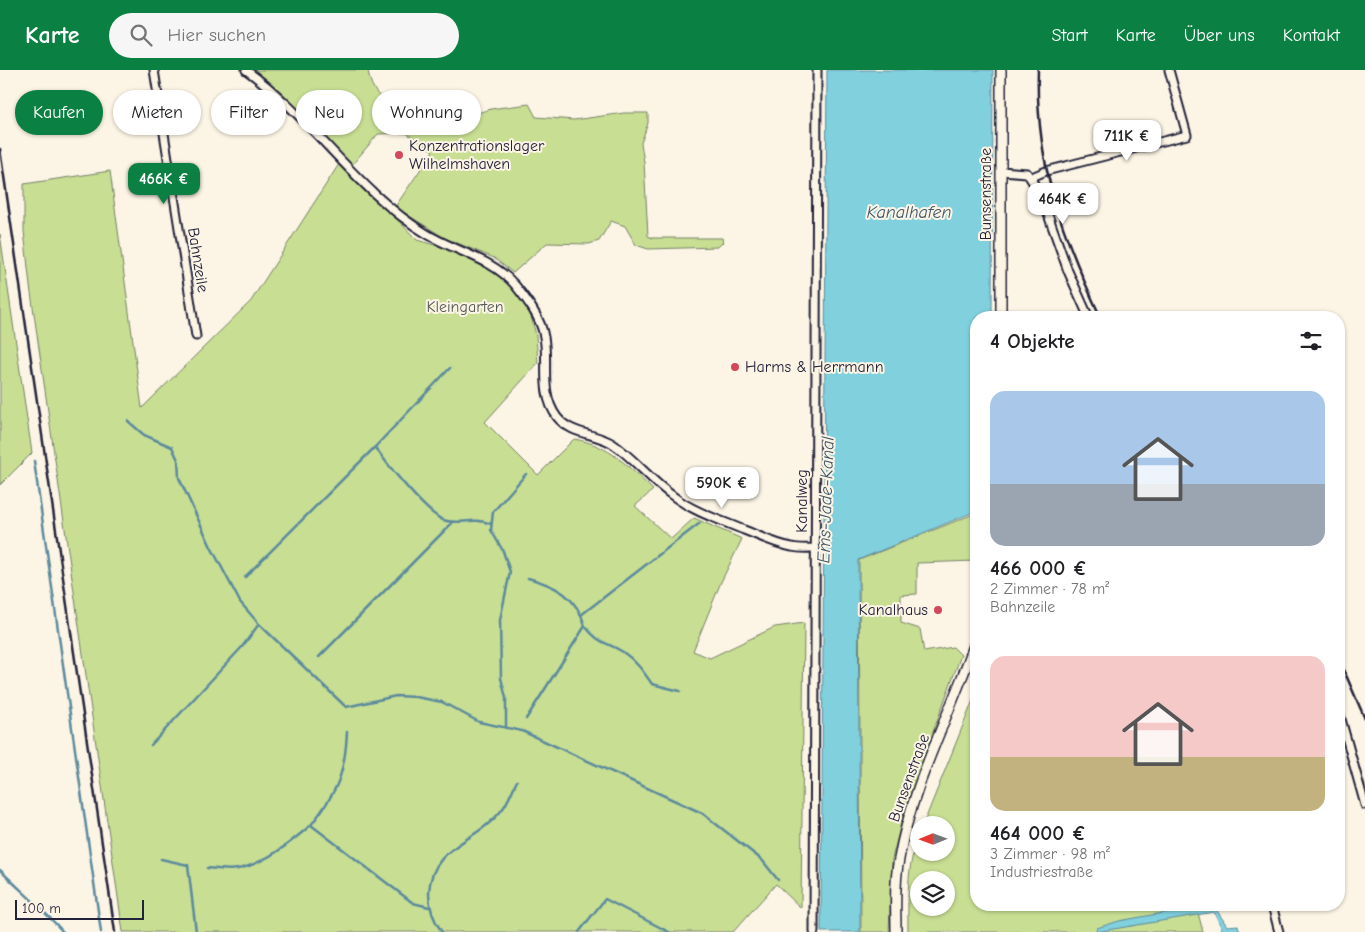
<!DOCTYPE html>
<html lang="de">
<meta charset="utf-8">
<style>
:root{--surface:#fff;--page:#f6f6f6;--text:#202124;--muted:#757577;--accent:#0b8043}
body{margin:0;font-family:"Comic Neue",sans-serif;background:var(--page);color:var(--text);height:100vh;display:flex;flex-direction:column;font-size:19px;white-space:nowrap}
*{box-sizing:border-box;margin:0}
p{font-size:16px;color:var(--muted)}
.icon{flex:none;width:28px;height:28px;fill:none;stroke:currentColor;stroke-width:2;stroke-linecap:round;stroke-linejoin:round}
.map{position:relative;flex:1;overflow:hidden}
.panel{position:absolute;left:970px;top:241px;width:375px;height:600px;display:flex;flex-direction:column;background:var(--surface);border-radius:20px;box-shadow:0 1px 4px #0004}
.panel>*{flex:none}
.hud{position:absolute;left:15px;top:20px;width:475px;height:45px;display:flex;gap:10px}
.needle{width:32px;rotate:269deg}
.controls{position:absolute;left:910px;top:746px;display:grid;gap:10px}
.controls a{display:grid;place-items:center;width:45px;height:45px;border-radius:50%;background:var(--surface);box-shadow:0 1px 4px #0004;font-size:25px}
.scale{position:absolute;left:15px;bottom:12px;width:129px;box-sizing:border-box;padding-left:5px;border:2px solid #22223b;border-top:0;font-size:14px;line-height:18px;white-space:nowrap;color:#22223b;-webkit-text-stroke:4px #fcf5e5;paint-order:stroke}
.price{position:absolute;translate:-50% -42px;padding:0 11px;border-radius:10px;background:#fff;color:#222;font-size:16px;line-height:32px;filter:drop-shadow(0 1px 2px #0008)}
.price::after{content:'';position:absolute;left:50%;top:30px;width:15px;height:11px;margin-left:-8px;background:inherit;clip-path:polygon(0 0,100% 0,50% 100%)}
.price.selected{background:var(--accent);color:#fff}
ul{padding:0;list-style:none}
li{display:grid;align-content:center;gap:10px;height:265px;padding:0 20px}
li span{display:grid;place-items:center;height:155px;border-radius:15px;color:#555}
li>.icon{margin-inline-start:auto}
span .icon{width:90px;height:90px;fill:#fffc;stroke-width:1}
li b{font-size:21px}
h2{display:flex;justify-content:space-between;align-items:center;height:60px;padding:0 20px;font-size:21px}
.tag{padding:0 18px;border-radius:22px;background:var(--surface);box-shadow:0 1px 4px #0004;font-size:18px;line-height:45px}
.tag.selected{background:var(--accent);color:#fff}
header{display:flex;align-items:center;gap:30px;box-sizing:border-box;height:70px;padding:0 25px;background:var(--accent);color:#fff}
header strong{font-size:24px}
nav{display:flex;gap:28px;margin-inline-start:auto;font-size:18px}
.search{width:350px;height:45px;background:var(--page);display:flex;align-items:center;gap:12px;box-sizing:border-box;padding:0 18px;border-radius:28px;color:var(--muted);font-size:19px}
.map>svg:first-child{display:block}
.green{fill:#c8de93;stroke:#758067;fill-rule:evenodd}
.water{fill:#81d0de;stroke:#5b8a9d}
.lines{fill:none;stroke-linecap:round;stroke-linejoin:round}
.stream{stroke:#5b8a9d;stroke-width:2.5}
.minor-casing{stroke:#22223b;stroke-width:11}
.tertiary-casing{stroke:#22223b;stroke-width:12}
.minor{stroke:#fcf5e5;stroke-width:7}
.tertiary{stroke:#fcf5e5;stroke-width:9}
.rail{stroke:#22223b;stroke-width:2.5}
.poi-dot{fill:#d1495b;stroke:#fcf5e5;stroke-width:2}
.labels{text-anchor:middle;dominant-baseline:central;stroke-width:4;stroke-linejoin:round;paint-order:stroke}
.poi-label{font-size:16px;fill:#22223b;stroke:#fcf5e5;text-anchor:start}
.street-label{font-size:16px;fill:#22223b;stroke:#fcf5e5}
.park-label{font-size:16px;fill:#545a55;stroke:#fcf5e5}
.water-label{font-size:18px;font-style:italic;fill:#3e566c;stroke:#fcf5e5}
</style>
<header>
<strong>Karte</strong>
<div class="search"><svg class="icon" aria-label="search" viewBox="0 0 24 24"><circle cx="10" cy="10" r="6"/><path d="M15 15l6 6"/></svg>Hier suchen</div>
<nav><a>Start</a><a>Karte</a><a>Über uns</a><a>Kontakt</a></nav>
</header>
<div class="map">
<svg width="1365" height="862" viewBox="0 0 1365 862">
<rect width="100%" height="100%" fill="#fcf5e5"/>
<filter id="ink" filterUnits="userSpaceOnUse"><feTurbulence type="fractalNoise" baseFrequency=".02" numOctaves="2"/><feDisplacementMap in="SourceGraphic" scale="10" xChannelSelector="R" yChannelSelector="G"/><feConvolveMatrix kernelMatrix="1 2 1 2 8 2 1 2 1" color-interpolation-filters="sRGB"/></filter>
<g filter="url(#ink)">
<!-- green -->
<path class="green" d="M 251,0 L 368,0 C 372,42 423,50 457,47 C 468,46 480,42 491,39 C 503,37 516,36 529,34 L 536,47 L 574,50 L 624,43 L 648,43 L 648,53 L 641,73 L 644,92 L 648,166 L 653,168 L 722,168 L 723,172 L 718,177 L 648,179 L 636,175 L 625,156 L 611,151 L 599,171 L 589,174 L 547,173 L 513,203 L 494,188 L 445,168 L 395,137 L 433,81 L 406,63 L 378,64 L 351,96 L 270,13 Z
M 341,91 L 417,170 L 452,180 L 488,196 L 512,214 L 529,239 L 536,265 L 538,293 L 485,352 L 538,405 L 574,369 C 610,375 628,396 653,420 L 635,436 L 671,469 L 694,448 L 742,469 L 721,512 L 693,581 L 710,588 L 775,557 L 804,553 L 801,838 L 776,814 L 733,862 L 123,862 L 30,216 L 24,161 L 24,114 L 110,101 L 142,338 L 251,231 Z
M 0,164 L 32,383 L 0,415 Z
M 976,443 L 976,491 L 917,493 L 917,524 L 901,525 L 901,553 L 920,559 L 924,582 L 953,577 L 961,585 L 903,745 L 892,789 L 889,862 L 861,862 L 859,490 Z
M 976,623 L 976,835 L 1173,835 L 1197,839 L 1203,862 L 908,862 C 908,830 906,796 919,766 L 919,782 L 946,782 L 946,755 L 923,755 ZM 919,810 L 946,810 L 946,838 L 919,838 Z"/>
<!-- water -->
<path class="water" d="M 827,0 L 993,0 L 992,247 L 976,248 L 976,441 L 858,490 L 860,862 L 821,862 Z
M 1207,835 L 1214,836 L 1227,856 L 1238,855 L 1240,862 L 1217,862 L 1222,859 L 1214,842 L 1096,862 L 1097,858 L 1119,851 Z"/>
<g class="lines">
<!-- stream -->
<path class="stream" d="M 450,298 L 375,377 C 387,394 425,442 443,450 C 459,456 472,446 491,454
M 128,351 L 144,365 L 172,377 L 178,390 L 179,408 L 211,477 L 240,532 L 259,554 L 346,637 L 396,626 L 416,627 L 442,632 L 479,652 L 522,661 L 702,743 L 762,790 L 778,810
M 34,391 L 101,862
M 245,507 L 375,377
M 581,545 L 700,453
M 585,556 C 601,576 606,571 623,582 C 636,591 643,601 652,614 L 680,621
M 319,587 L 453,452
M 526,649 L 585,556 C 576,526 557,516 528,508
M 506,658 L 506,628 L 501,608 L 500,550 L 510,502 L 503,481 L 491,460 L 493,442 L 526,404
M 151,675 L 242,577 L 259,554
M 311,755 C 337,722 345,704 347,662
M 161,789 L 188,795 L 196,862
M 207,798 C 217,799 229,801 238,799 C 266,793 290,773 311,755 L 413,833 L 429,837
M 0,800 C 21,821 44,840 63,862
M 442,862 C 433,850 429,838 429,823 C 431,775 476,773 501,741 C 508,733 512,720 517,711
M 579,862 L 605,829 L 669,862"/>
<!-- minor casing -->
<g class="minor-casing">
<path id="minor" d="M 154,0 L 196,266
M 246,0 C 312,47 358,123 427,164 C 456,182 492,188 515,215 C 527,230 541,248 544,267 C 549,293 539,323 557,347 C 571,365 596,363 613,374 C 635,389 651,411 673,426 C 694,442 720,450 744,460 C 760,466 775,474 792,477 C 800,479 808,478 816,478
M 1001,101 L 1027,103 L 1041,125 L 1068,201 L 1089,248
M 1032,107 L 1046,101 L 1187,65 L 1169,0
M 1339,642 L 1365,735
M 1272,835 L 1279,862
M 814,862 L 817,0"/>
</g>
<!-- tertiary casing -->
<g class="tertiary-casing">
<path id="tertiary" d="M 1001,248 L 1001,0
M 896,862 C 896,838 894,813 899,789 C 911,717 952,640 976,570"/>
</g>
<!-- minor -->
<use href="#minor" class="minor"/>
<!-- tertiary -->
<use href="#tertiary" class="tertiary"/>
<!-- rail -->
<path class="rail" d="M 1038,0 C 1035,93 1062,165 1101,248
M 0,79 L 115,862
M 1339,589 L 1365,649"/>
</g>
</g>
<!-- markers -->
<g class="poi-dot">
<circle cx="399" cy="85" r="5"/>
<circle cx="735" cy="297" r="5"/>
<circle cx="938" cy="540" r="5"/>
</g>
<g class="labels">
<!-- poi labels -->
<g class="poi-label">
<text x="409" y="76">Konzentrationslager<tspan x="409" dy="18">Wilhelmshaven</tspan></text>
<text x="745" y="297">Harms &amp; Herrmann</text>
<text x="928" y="540" text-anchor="end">Kanalhaus</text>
</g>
<!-- street labels -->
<g class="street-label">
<text transform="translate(986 124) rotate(-90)">Bunsenstraße</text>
<text transform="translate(198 190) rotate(81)">Bahnzeile</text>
<text transform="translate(802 431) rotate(-90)">Kanalweg</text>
<text transform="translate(909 708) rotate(-70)">Bunsenstraße</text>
</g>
<!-- park labels -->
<g class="park-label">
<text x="465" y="237">Kleingarten</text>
</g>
<!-- water labels -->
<g class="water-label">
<text x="909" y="142">Kanalhafen</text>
<text transform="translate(826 430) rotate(-88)">Ems-Jade-Kanal</text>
</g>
</g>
</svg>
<div class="controls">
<a><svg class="needle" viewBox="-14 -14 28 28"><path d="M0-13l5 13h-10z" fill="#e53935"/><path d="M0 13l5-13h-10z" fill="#757577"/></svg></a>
<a><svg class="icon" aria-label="layers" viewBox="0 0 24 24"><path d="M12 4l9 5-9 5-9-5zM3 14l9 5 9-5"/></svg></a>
</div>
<div class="scale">100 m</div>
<b class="price" style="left:1127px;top:92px">711K €</b>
<b class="price selected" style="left:164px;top:135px">466K €</b>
<b class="price" style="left:1063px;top:155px">464K €</b>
<b class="price" style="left:722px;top:439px">590K €</b>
<div class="hud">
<a class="tag selected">Kaufen</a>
<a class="tag">Mieten</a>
<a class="tag">Filter</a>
<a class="tag">Neu</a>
<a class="tag">Wohnung</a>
</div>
<section class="panel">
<h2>4 Objekte<svg class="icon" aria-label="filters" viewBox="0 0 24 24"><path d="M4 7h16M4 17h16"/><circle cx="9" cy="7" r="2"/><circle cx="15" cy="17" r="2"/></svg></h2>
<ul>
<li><span style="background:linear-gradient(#a9c7e8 60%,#9aa5b1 0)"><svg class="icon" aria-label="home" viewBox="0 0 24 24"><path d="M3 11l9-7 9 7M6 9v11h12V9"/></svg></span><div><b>466 000 €</b><p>2 Zimmer · 78 m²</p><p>Bahnzeile</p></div></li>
<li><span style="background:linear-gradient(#f6c9c9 65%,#c2b280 0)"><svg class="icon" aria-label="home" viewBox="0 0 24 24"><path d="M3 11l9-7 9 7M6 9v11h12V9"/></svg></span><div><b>464 000 €</b><p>3 Zimmer · 98 m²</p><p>Industriestraße</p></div></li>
</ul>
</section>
</div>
